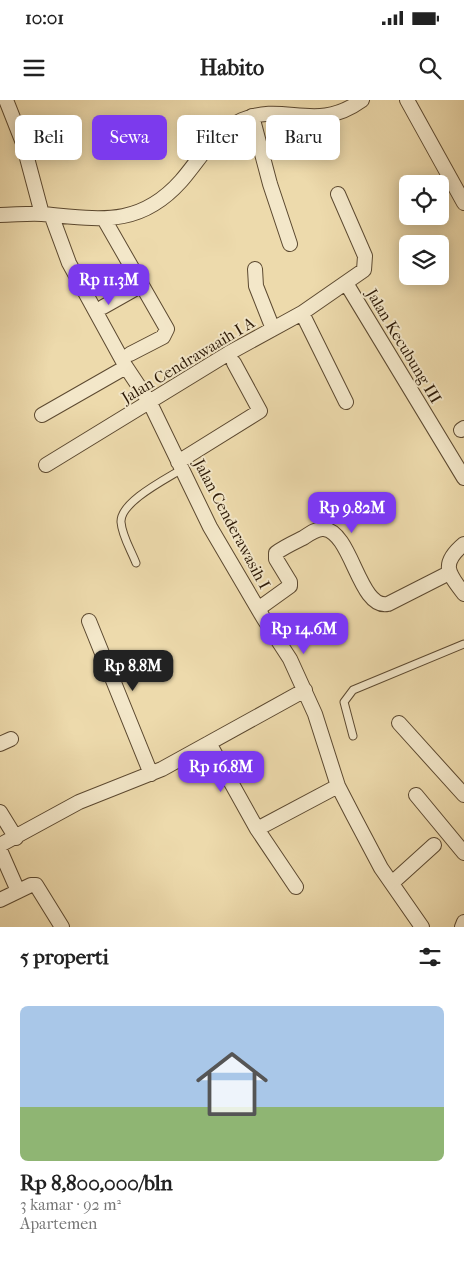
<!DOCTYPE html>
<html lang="id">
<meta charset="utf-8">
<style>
:root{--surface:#fff;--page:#f2f2f2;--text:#222;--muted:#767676;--accent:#7c3aed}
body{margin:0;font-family:"IM FELL French Canon",serif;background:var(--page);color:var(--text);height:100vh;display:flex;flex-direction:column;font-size:19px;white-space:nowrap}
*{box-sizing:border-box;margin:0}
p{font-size:16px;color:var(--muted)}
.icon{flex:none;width:28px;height:28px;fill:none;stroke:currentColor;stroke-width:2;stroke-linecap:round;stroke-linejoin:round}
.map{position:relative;height:827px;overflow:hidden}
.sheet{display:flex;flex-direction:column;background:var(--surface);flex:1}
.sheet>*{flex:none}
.top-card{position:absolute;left:15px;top:15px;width:435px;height:45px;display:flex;gap:10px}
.fabs{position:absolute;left:399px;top:75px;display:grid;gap:10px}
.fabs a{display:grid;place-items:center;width:50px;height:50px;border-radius:8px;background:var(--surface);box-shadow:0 2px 12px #0003;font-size:25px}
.price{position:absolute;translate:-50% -42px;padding:0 11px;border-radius:10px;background:var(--accent);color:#fff;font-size:16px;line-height:32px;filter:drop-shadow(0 1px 2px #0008)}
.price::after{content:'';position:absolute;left:50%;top:30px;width:15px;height:11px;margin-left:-8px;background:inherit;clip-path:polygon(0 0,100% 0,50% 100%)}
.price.current{background:#222;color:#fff}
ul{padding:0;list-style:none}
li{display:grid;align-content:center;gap:10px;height:265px;padding:0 20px}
li span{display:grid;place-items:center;height:155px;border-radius:8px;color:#555}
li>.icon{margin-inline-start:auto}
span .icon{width:90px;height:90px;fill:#fffc;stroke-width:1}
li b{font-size:21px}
h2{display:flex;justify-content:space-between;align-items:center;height:60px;padding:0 20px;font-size:21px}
.tag{padding:0 18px;border-radius:8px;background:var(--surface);box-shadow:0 2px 12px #0003;font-size:18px;line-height:45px}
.tag.current{background:var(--accent);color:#fff}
.status{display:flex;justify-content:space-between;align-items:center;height:35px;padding:0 25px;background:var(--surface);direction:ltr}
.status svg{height:14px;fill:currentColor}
header{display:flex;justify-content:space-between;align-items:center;height:65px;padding:0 20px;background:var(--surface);font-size:22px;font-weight:700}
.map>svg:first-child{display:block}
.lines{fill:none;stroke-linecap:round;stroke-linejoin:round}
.service-casing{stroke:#5c4930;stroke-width:9}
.minor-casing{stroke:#5c4930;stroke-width:16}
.service{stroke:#f3e7c9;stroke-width:7}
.minor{stroke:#f3e7c9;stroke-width:14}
.labels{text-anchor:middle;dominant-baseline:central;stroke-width:4;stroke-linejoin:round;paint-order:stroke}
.street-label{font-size:16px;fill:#2c1906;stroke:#f3e7c9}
</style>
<div class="status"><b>10:01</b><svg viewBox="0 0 49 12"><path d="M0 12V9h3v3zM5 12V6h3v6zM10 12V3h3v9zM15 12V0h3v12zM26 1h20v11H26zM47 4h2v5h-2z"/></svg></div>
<header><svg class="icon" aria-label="menu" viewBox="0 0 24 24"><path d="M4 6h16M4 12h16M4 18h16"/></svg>Habito<svg class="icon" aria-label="search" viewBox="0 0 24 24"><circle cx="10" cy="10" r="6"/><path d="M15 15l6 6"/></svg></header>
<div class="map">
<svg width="464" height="827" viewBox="0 0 464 827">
<rect width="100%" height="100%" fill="#eddaac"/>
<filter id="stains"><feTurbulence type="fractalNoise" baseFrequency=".004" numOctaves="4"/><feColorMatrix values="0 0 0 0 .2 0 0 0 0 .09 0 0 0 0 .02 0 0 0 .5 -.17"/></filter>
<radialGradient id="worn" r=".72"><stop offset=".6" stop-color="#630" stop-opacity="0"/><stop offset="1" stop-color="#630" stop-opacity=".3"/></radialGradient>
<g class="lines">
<!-- service casing -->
<g class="service-casing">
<path id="service" d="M 136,463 C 131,450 122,436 121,422 C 120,402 166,379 182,369
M 353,636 L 344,602 L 353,590 L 464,544"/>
</g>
<!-- minor casing -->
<g class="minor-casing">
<path id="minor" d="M 6,0 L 23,43 L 42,114
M 407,0 L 464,103
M 252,16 L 270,84 L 290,144
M 0,115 C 14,115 28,113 42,114 C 99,119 139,128 181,81 C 201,58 213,33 242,20 C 285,1 315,34 362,0
M 52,117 L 69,163 L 126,267 L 150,303 L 210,427 L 264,519 L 290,559 L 315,614 L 338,686 L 353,715 L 381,768 L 422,827
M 104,119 L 167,229 L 163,237 L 130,254
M 255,169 L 256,186 L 273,229
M 346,183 L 464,378
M 103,207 L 142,185
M 302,213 L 346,302
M 42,315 L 126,267
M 461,330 L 464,328
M 178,362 L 260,311 L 234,263
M 46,365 L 229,253 L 302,213 L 364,170 L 365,156 L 338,94
M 464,444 C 440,464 448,473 464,494
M 258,509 L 290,486 L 290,482 L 276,459 L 276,453 C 284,447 295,442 303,438 C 309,434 317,428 324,429 C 352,432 359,510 388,504 L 449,473
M 89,521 L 151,674
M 399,623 L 464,695
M 209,643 L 257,729 L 296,787
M 0,644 L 11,639
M 416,695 L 464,753
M 0,712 L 16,738
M 257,729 L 338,686
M 0,745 L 79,702 L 162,669 L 305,590
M 0,750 L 18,791
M 392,783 L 434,745
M 0,800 L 31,785 L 36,785 L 62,827
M 462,827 L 464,822"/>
</g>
<!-- service -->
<use href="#service" class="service"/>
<!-- minor -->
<use href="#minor" class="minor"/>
</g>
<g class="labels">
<!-- street labels -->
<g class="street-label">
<text transform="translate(404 246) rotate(59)">Jalan Kecubung III</text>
<text transform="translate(188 260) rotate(-31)">Jalan Cendrawaaih I A</text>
<text transform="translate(232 424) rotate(62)">Jalan Cenderawasih I</text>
</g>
</g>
<rect width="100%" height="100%" filter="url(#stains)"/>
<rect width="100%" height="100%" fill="url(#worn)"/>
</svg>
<div class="fabs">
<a><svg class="icon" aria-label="locate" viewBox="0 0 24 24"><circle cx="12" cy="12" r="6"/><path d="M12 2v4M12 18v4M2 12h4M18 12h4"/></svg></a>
<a><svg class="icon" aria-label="layers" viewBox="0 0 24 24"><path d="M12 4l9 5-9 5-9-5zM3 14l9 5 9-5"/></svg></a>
</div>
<b class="price" style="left:109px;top:206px">Rp 11.3M</b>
<b class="price" style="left:352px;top:434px">Rp 9.82M</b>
<b class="price" style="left:304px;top:555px">Rp 14.6M</b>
<b class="price current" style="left:133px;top:592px">Rp 8.8M</b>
<b class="price" style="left:221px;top:693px">Rp 16.8M</b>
<div class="top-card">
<a class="tag">Beli</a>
<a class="tag current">Sewa</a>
<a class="tag">Filter</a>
<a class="tag">Baru</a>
</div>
</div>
<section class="sheet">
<h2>5 properti<svg class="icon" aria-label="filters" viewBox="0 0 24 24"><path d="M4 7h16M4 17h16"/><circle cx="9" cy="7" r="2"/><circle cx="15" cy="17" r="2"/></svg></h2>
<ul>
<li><span style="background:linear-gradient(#a9c7e8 65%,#8fb573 0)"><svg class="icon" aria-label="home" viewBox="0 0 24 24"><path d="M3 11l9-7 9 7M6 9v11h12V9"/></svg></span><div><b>Rp 8,800,000/bln</b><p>3 kamar · 92 m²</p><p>Apartemen</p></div></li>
</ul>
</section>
